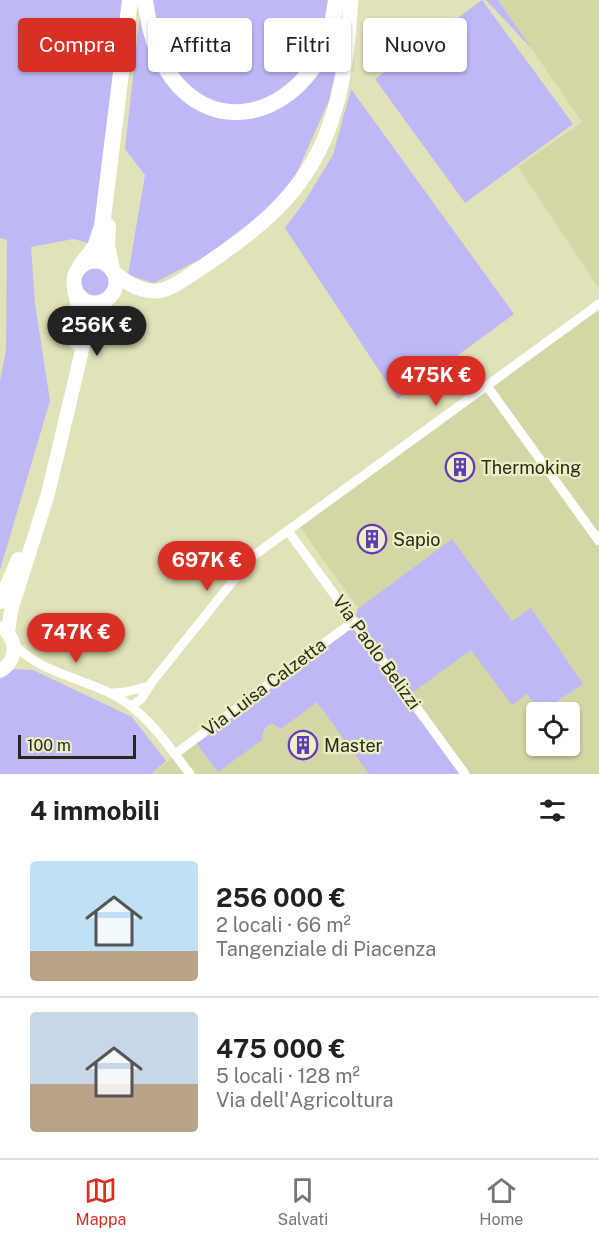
<!DOCTYPE html>
<html lang="it">
<meta charset="utf-8">
<style>
:root{--surface:#fff;--page:#f2f2f2;--text:#202124;--muted:#757577;--line:#e0e0e0;--accent:#d93025}
body{margin:0;font-family:"Public Sans",sans-serif;background:var(--page);color:var(--text);height:100vh;display:flex;flex-direction:column;font-size:22px;white-space:nowrap}
*{box-sizing:border-box;margin:0}
p{font-size:20px;color:var(--muted)}
.icon{flex:none;width:33px;height:33px;fill:none;stroke:currentColor;stroke-width:2;stroke-linecap:round;stroke-linejoin:round}
.map{position:relative;height:774px;overflow:hidden}
.sheet{display:flex;flex-direction:column;background:var(--surface);flex:1}
.sheet>*{flex:none}
.hud{position:absolute;left:18px;top:18px;width:564px;height:54px;display:flex;gap:12px}
.controls{position:absolute;left:526px;top:702px;display:grid;gap:12px}
.controls a{display:grid;place-items:center;width:54px;height:54px;border-radius:6px;background:var(--surface);box-shadow:0 2px 4px #0004;font-size:30px}
.scale{position:absolute;left:18px;bottom:15px;width:118px;box-sizing:border-box;padding-left:6px;border:3px solid #282818;border-top:0;font-size:16px;line-height:21px;white-space:nowrap;color:#282818;-webkit-text-stroke:4px #eeefc5;paint-order:stroke}
.price{position:absolute;translate:-50% -51px;padding:0 14px;border-radius:21px;background:var(--accent);color:#fff;font-size:20px;line-height:39px;filter:drop-shadow(0 2px 3px #0008)}
.price::after{content:'';position:absolute;left:50%;top:36px;width:18px;height:14px;margin-left:-9px;background:inherit;clip-path:polygon(0 0,100% 0,50% 100%)}
.price.on{background:#222;color:#fff}
ul{padding:0;list-style:none}
li{display:flex;align-items:center;gap:18px;height:150px;padding:0 30px}
li+li{border-top:2px solid var(--line)}
li span{display:grid;place-items:center;flex:none;width:168px;height:120px;border-radius:6px;color:#555}
li>.icon{margin-inline-start:auto}
span .icon{width:72px;height:72px;fill:#fffc;stroke-width:1}
li b{font-size:26px}
h2{display:flex;justify-content:space-between;align-items:center;height:72px;padding:0 30px;font-size:26px}
.tag{padding:0 21px;border-radius:6px;background:var(--surface);box-shadow:0 2px 4px #0004;font-size:21px;line-height:54px}
.tag.on{background:var(--accent);color:#fff}
.tab-bar{display:flex;justify-content:space-around;align-items:center;height:84px;border-top:2px solid var(--line);background:var(--surface);font-size:16px;color:var(--muted)}
.tab-bar a{display:grid;justify-items:center;gap:3px}
.tab-bar .on{color:var(--accent)}
.map>svg:first-child{display:block}
.built{fill:#d5d6a5;fill-rule:evenodd}
.green{fill:#beb8f7}
.lines{fill:none;stroke-linecap:round;stroke-linejoin:round}
.minor{stroke:#fff;stroke-width:9}
.secondary{stroke:#fff;stroke-width:14}
.primary{stroke:#fff;stroke-width:15}
.motorway{stroke:#fff;stroke-width:16}
.labels{text-anchor:middle;dominant-baseline:central;stroke-width:4.5;stroke-linejoin:round;paint-order:stroke}
.poi-label{font-size:18px;fill:#282818;stroke:#eeefc5;text-anchor:start}
.street-label{font-size:18px;fill:#282818;stroke:#eeefc5}
</style>
<div class="map">
<svg width="599" height="774" viewBox="0 0 599 774">
<rect width="100%" height="100%" fill="#e1e2b8"/>
<!-- built -->
<path class="built" d="M 498,0 L 599,0 L 599,288 L 518,167 L 582,122 Z
M 599,303 L 599,774 L 151,774 L 354,621 L 358,608 L 297,523 ZM 537,712 L 570,712 L 570,746 L 537,746 Z"/>
<!-- green -->
<path class="green" d="M 0,0 L 123,0 L 96,220 L 89,243 L 73,239 L 31,247 L 35,303 L 50,401 L 0,570 L 0,381 L 6,350 L 7,240 L 0,238 Z
M 149,0 L 333,0 L 311,64 L 262,104 L 215,107 L 168,68 Z
M 482,0 L 573,124 L 465,203 L 375,79 Z
M 486,0 L 498,0 L 532,49 Z
M 140,14 L 179,94 L 264,112 L 329,44 L 339,46 L 335,75 L 329,100 L 295,177 L 261,216 L 206,256 L 154,283 L 128,275 L 145,175 L 125,149 Z
M 351,89 L 514,314 L 398,399 L 285,228 L 305,201 L 333,155 Z
M79 283a16 16 0 1 1 32 0a16 16 0 1 1-32 0Z
M 452,539 L 512,621 L 531,608 L 583,684 L 541,712 L 527,694 L 512,705 L 471,650 L 409,695 L 465,774 L 369,774 L 317,702 L 281,729 L 273,724 L 268,725 L 263,731 L 262,740 L 218,772 L 194,740 L 354,621 L 358,609 Z
M 12,669 L 33,670 L 132,717 L 166,761 L 151,774 L 0,774 L 0,676 Z"/>
<g class="lines">
<!-- minor -->
<path class="minor" d="M 487,386 L 599,541
M 288,531 L 465,774
M 13,643 C 37,671 78,677 110,693 C 145,710 167,744 190,774
M 112,693 L 126,692 L 145,687
M 132,706 L 141,699 L 152,682 L 253,556 L 599,304
M 175,754 L 354,621"/>
<!-- secondary -->
<path class="secondary" d="M 74,289 C 79,307 80,325 76,343
M 0,602 L 18,559
M 8,632 L 11,610 L 48,494 L 88,325 L 102,302
M 0,671 C 17,661 18,641 3,628"/>
<!-- primary -->
<path class="primary" d="M74 282a21 21 0 1 1 42 0a21 21 0 1 1-42 0Z
M 113,272 C 126,282 137,290 153,291 C 169,292 185,278 198,270 C 255,232 303,196 328,130 C 344,89 348,43 351,0"/>
<!-- motorway -->
<path class="motorway" d="M 145,0 C 149,30 157,62 178,85 C 219,130 279,115 312,69 C 326,49 333,24 336,0
M 108,226 L 107,246 L 112,269
M 80,266 L 95,247 L 102,226 L 130,0"/>
</g>
<!-- icons -->
<defs>
<g id="building-ring" transform="scale(1.5)"><circle r="9.5" fill="#eeefc5" stroke="#5b3eb6" stroke-width="1.5"/><path d="M-4-6H4V6H1V3H-1V6H-4ZM-2.5-4.3h1.7v1.8h-1.7ZM.8-4.3h1.7v1.8H.8ZM-2.5-1h1.7V.8h-1.7ZM.8-1h1.7V.8H.8Z" fill="#5b3eb6"/></g>
</defs>
<g fill-rule="evenodd">
<use href="#building-ring" x="460" y="467"/>
<use href="#building-ring" x="372" y="539"/>
<use href="#building-ring" x="303" y="745"/>
</g>
<g class="labels">
<!-- poi labels -->
<g class="poi-label">
<text x="481" y="467">Thermoking</text>
<text x="393" y="539">Sapio</text>
<text x="324" y="745">Master</text>
</g>
<!-- street labels -->
<g class="street-label">
<text transform="translate(377 652) rotate(54)">Via Paolo Belizzi</text>
<text transform="translate(264 687) rotate(-37)">Via Luisa Calzetta</text>
</g>
</g>
</svg>
<div class="controls">
<a><svg class="icon" aria-label="locate" viewBox="0 0 24 24"><circle cx="12" cy="12" r="6"/><path d="M12 2v4M12 18v4M2 12h4M18 12h4"/></svg></a>
</div>
<div class="scale">100 m</div>
<b class="price on" style="left:97px;top:357px">256K €</b>
<b class="price" style="left:436px;top:407px">475K €</b>
<b class="price" style="left:207px;top:592px">697K €</b>
<b class="price" style="left:76px;top:664px">747K €</b>
<div class="hud">
<a class="tag on">Compra</a>
<a class="tag">Affitta</a>
<a class="tag">Filtri</a>
<a class="tag">Nuovo</a>
</div>
</div>
<section class="sheet">
<h2>4 immobili<svg class="icon" aria-label="filters" viewBox="0 0 24 24"><path d="M4 7h16M4 17h16"/><circle cx="9" cy="7" r="2"/><circle cx="15" cy="17" r="2"/></svg></h2>
<ul>
<li><span style="background:linear-gradient(#bfe0f5 75%,#b9a48a 0)"><svg class="icon" aria-label="home" viewBox="0 0 24 24"><path d="M3 11l9-7 9 7M6 9v11h12V9"/></svg></span><div><b>256 000 €</b><p>2 locali · 66 m²</p><p>Tangenziale di Piacenza</p></div></li>
<li><span style="background:linear-gradient(#c9d6e8 60%,#b9a48a 0)"><svg class="icon" aria-label="home" viewBox="0 0 24 24"><path d="M3 11l9-7 9 7M6 9v11h12V9"/></svg></span><div><b>475 000 €</b><p>5 locali · 128 m²</p><p>Via dell'Agricoltura</p></div></li>
</ul>
</section>
<nav class="tab-bar">
<a class="on"><svg class="icon" aria-label="map" viewBox="0 0 24 24"><path d="M3 6l6-2 6 2 6-2v14l-6 2-6-2-6 2zM9 4v14M15 6v14"/></svg>Mappa</a>
<a><svg class="icon" aria-label="saved" viewBox="0 0 24 24"><path d="M7 4h10v16l-5-4-5 4z"/></svg>Salvati</a>
<a><svg class="icon" aria-label="home" viewBox="0 0 24 24"><path d="M3 11l9-7 9 7M6 9v11h12V9"/></svg>Home</a>
</nav>
